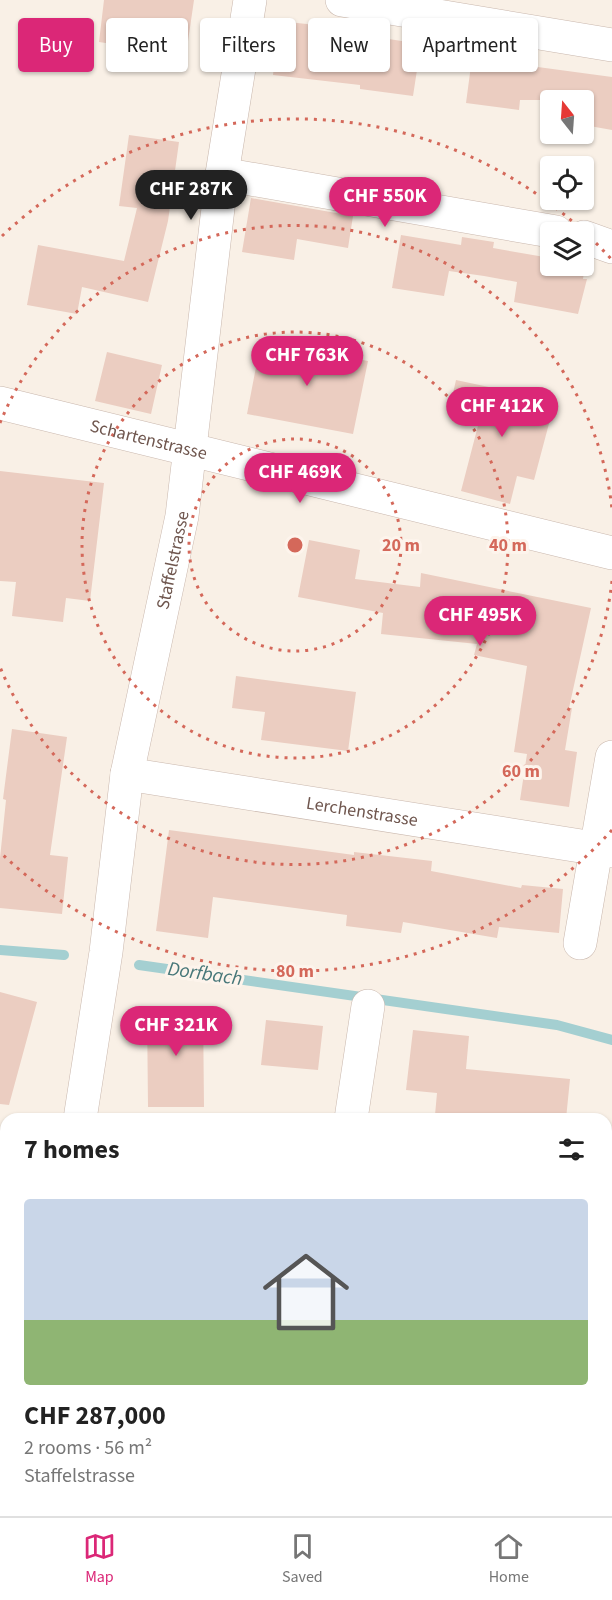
<!DOCTYPE html>
<meta charset="utf-8">
<style>
:root{--surface:#fff;--page:#f2f2f2;--text:#222;--muted:#767676;--line:#e0e0e0;--accent:#db2777}
body{margin:0;font-family:"Source Sans 3",sans-serif;background:var(--page);color:var(--text);height:100vh;display:flex;flex-direction:column;font-size:22px;white-space:nowrap}
*{box-sizing:border-box;margin:0}
p{font-size:20px;color:var(--muted)}
.icon{flex:none;width:33px;height:33px;fill:none;stroke:currentColor;stroke-width:2;stroke-linecap:round;stroke-linejoin:round}
.map{position:relative;flex:1;overflow:hidden}
.side{position:absolute;left:0px;top:1113px;width:612px;height:404px;display:flex;flex-direction:column;background:var(--surface);border-radius:18px 18px 0 0;box-shadow:0 2px 4px #0004}
.side>*{flex:none}
.guide{position:absolute;left:18px;top:18px;width:576px;height:54px;display:flex;gap:12px}
.needle{width:39px;rotate:343deg}
.controls{position:absolute;left:540px;top:90px;display:grid;gap:12px}
.controls a{display:grid;place-items:center;width:54px;height:54px;border-radius:6px;background:var(--surface);box-shadow:0 2px 4px #0004;font-size:30px}
.price{position:absolute;translate:-50% -51px;padding:0 14px;border-radius:21px;background:var(--accent);color:#fff;font-size:20px;line-height:39px;filter:drop-shadow(0 2px 3px #0008)}
.price::after{content:'';position:absolute;left:50%;top:36px;width:18px;height:14px;margin-left:-9px;background:inherit;clip-path:polygon(0 0,100% 0,50% 100%)}
.price.on{background:#222;color:#fff}
ul{padding:0;list-style:none}
li{display:grid;align-content:center;gap:12px;height:318px;padding:0 24px}
li+li{border-top:2px solid var(--line)}
li span{display:grid;place-items:center;height:186px;border-radius:6px;color:#555}
li>.icon{margin-inline-start:auto}
span .icon{width:108px;height:108px;fill:#fffc;stroke-width:1}
li b{font-size:26px}
h2{display:flex;justify-content:space-between;align-items:center;height:72px;padding:0 24px;font-size:26px}
.chip{padding:0 21px;border-radius:6px;background:var(--surface);box-shadow:0 2px 4px #0004;font-size:21px;line-height:54px}
.chip.on{background:var(--accent);color:#fff}
.menu{display:flex;justify-content:space-around;align-items:center;height:84px;border-top:2px solid var(--line);background:var(--surface);font-size:16px;color:var(--muted)}
.menu a{display:grid;justify-items:center;gap:3px}
.menu .on{color:var(--accent)}
.map>svg:first-child{display:block}
.lines{fill:none;stroke-linecap:round;stroke-linejoin:round}
.stream{stroke:#a4cfd1;stroke-width:10}
.building{fill:#ebcdc1}
.minor-casing{stroke:#c9b7ad;stroke-width:34}
.major-casing{stroke:#d4ccca;stroke-width:34}
.minor{stroke:#fff;stroke-width:33}
.major{stroke:#f0cca6;stroke-width:33}
.ring{fill:none;stroke:#d4685a;stroke-width:3;stroke-dasharray:3 6}
.labels{text-anchor:middle;dominant-baseline:central;stroke-width:6;stroke-linejoin:round;paint-order:stroke}
.street-label{font-size:18px;fill:#6f564e;stroke:#fdf4ec}
.water-label{font-size:20px;font-style:italic;fill:#477779;stroke:#fdf4ec}
.centre{fill:#d4685a;stroke:#fdf4ec;stroke-width:3}
.ring-label{font-size:18px;text-anchor:middle;font-weight:bold;fill:#d4685a;stroke:#fdf4ec;stroke-width:6;stroke-linejoin:round;paint-order:stroke}
</style>
<div class="map">
<svg width="612" height="1516" viewBox="0 0 612 1516">
<rect width="100%" height="100%" fill="#f9f0e6"/>
<g class="lines">
<!-- stream -->
<path class="stream" d="M 0,950 L 64,955
M 139,965 L 557,1025 L 612,1040"/>
</g>
<!-- building -->
<path class="building" d="M 104,0 L 194,0 L 186,55 L 99,42 Z
M 279,21 L 325,26 L 324,29 L 421,44 L 413,96 L 360,89 L 360,85 L 273,75 Z
M 472,58 L 612,77 L 612,130 L 584,125 L 584,100 L 520,100 L 519,110 L 466,103 Z
M 129,135 L 179,142 L 168,221 L 148,302 L 82,287 L 77,314 L 27,305 L 38,245 L 124,261 L 137,208 L 119,206 Z
M 251,198 L 353,216 L 348,248 L 297,239 L 294,260 L 242,252 Z
M 401,235 L 461,245 L 462,237 L 494,242 L 493,248 L 550,258 L 550,266 L 585,264 L 583,279 L 587,279 L 578,314 L 514,302 L 517,282 L 484,276 L 449,271 L 444,296 L 392,288 Z
M 261,341 L 368,361 L 353,434 L 247,414 Z
M 107,352 L 162,365 L 151,414 L 95,401 Z
M 456,380 L 555,401 L 534,480 L 517,476 L 510,504 L 461,491 L 480,418 L 449,411 Z
M 0,471 L 104,483 L 90,601 L 66,598 L 63,622 L 12,616 L 16,582 L 0,581 Z
M 309,540 L 360,550 L 355,579 L 420,587 L 421,573 L 591,608 L 569,708 L 572,708 L 565,750 L 577,752 L 569,807 L 520,800 L 527,754 L 514,752 L 527,666 L 474,655 L 477,644 L 381,634 L 383,613 L 298,597 Z
M 236,676 L 356,692 L 348,751 L 261,740 L 265,712 L 232,708 Z
M 12,729 L 67,737 L 50,855 L 68,857 L 62,914 L 0,908 L 0,858 L 6,800 L 3,799 Z
M 169,830 L 354,855 L 354,852 L 432,861 L 431,871 L 521,888 L 522,885 L 563,889 L 559,933 L 499,927 L 497,938 L 403,922 L 401,933 L 346,926 L 347,915 L 213,897 L 208,938 L 156,931 Z
M 0,992 L 37,1002 L 9,1105 L 0,1104 Z
M 203,1007 L 204,1107 L 148,1107 L 147,1008 Z
M 266,1020 L 323,1026 L 318,1070 L 261,1065 Z
M 413,1030 L 469,1036 L 466,1069 L 570,1079 L 566,1119 L 472,1119 L 435,1115 L 437,1093 L 406,1090 Z"/>
<g class="lines">
<!-- minor casing -->
<g class="minor-casing">
<g id="minor">
<path d="M 342,0 L 612,45"/>
<path d="M 222,174 L 556,232"/>
<path d="M 584,237 L 612,247"/>
<path id="s1" d="M 0,403 L 612,553"/>
<path id="s2" d="M 127,774 L 612,851"/>
<path d="M 580,943 L 612,757"/>
<path id="s3" d="M 80,1119 L 106,952 L 127,774 L 182,516 L 222,174 L 250,0"/>
<path d="M 351,1119 L 368,1006"/>
<path d="M 293,1516 L 294,1510"/>
<path d="M 533,1516 L 534,1510"/>
</g>
</g>
<!-- major casing -->
<g class="major-casing">
<path id="major" d="M 0,1507 L 6,1507
M 30,1510 L 42,1516"/>
</g>
<!-- minor -->
<use href="#minor" class="minor"/>
<!-- major -->
<use href="#major" class="major"/>
</g>
<!-- distance rings -->
<g class="ring">
<circle cx="295" cy="545" r="106"/>
<circle cx="295" cy="545" r="213"/>
<path d="M612 581A319 319 0 0 1 0 667M0 423A319 319 0 0 1 612 509"/>
<path d="M612 830A426 426 0 0 1 2 854M2 236A426 426 0 0 1 612 260"/>
</g>
<g class="labels">
<!-- street labels -->
<g class="street-label">
<text stroke="none"><textPath href="#s1" startOffset="153">Schartenstrasse</textPath></text>
<text stroke="none"><textPath href="#s3" startOffset="567">Staffelstrasse</textPath></text>
<text stroke="none"><textPath href="#s2" startOffset="238">Lerchenstrasse</textPath></text>
</g>
<!-- water labels -->
<g class="water-label">
<text transform="translate(205 974) rotate(8)">Dorfbach</text>
</g>
</g>
<circle cx="295" cy="545" r="9" class="centre"/>
<g class="ring-label">
<text x="401" y="551">20 m</text>
<text x="508" y="551">40 m</text>
<text x="521" y="777">60 m</text>
<text x="295" y="977">80 m</text>
</g>
</svg>
<div class="controls">
<a><svg class="needle" viewBox="-14 -14 28 28"><path d="M0-13l5 13h-10z" fill="#e53935"/><path d="M0 13l5-13h-10z" fill="#767676"/></svg></a>
<a><svg class="icon" aria-label="locate" viewBox="0 0 24 24"><circle cx="12" cy="12" r="6"/><path d="M12 2v4M12 18v4M2 12h4M18 12h4"/></svg></a>
<a><svg class="icon" aria-label="layers" viewBox="0 0 24 24"><path d="M12 4l9 5-9 5-9-5zM3 14l9 5 9-5"/></svg></a>
</div>
<b class="price on" style="left:191px;top:221px">CHF 287K</b>
<b class="price" style="left:385px;top:228px">CHF 550K</b>
<b class="price" style="left:307px;top:387px">CHF 763K</b>
<b class="price" style="left:502px;top:438px">CHF 412K</b>
<b class="price" style="left:300px;top:504px">CHF 469K</b>
<b class="price" style="left:480px;top:647px">CHF 495K</b>
<b class="price" style="left:176px;top:1057px">CHF 321K</b>
<div class="guide">
<a class="chip on">Buy</a>
<a class="chip">Rent</a>
<a class="chip">Filters</a>
<a class="chip">New</a>
<a class="chip">Apartment</a>
</div>
<section class="side">
<h2>7 homes<svg class="icon" aria-label="filters" viewBox="0 0 24 24"><path d="M4 7h16M4 17h16"/><circle cx="9" cy="7" r="2"/><circle cx="15" cy="17" r="2"/></svg></h2>
<ul>
<li><span style="background:linear-gradient(#c9d6e8 65%,#8fb573 0)"><svg class="icon" aria-label="home" viewBox="0 0 24 24"><path d="M3 11l9-7 9 7M6 9v11h12V9"/></svg></span><div><b>CHF 287,000</b><p>2 rooms · 56 m²</p><p>Staffelstrasse</p></div></li>
</ul>
</section>
</div>
<nav class="menu">
<a class="on"><svg class="icon" aria-label="map" viewBox="0 0 24 24"><path d="M3 6l6-2 6 2 6-2v14l-6 2-6-2-6 2zM9 4v14M15 6v14"/></svg>Map</a>
<a><svg class="icon" aria-label="saved" viewBox="0 0 24 24"><path d="M7 4h10v16l-5-4-5 4z"/></svg>Saved</a>
<a><svg class="icon" aria-label="home" viewBox="0 0 24 24"><path d="M3 11l9-7 9 7M6 9v11h12V9"/></svg>Home</a>
</nav>
